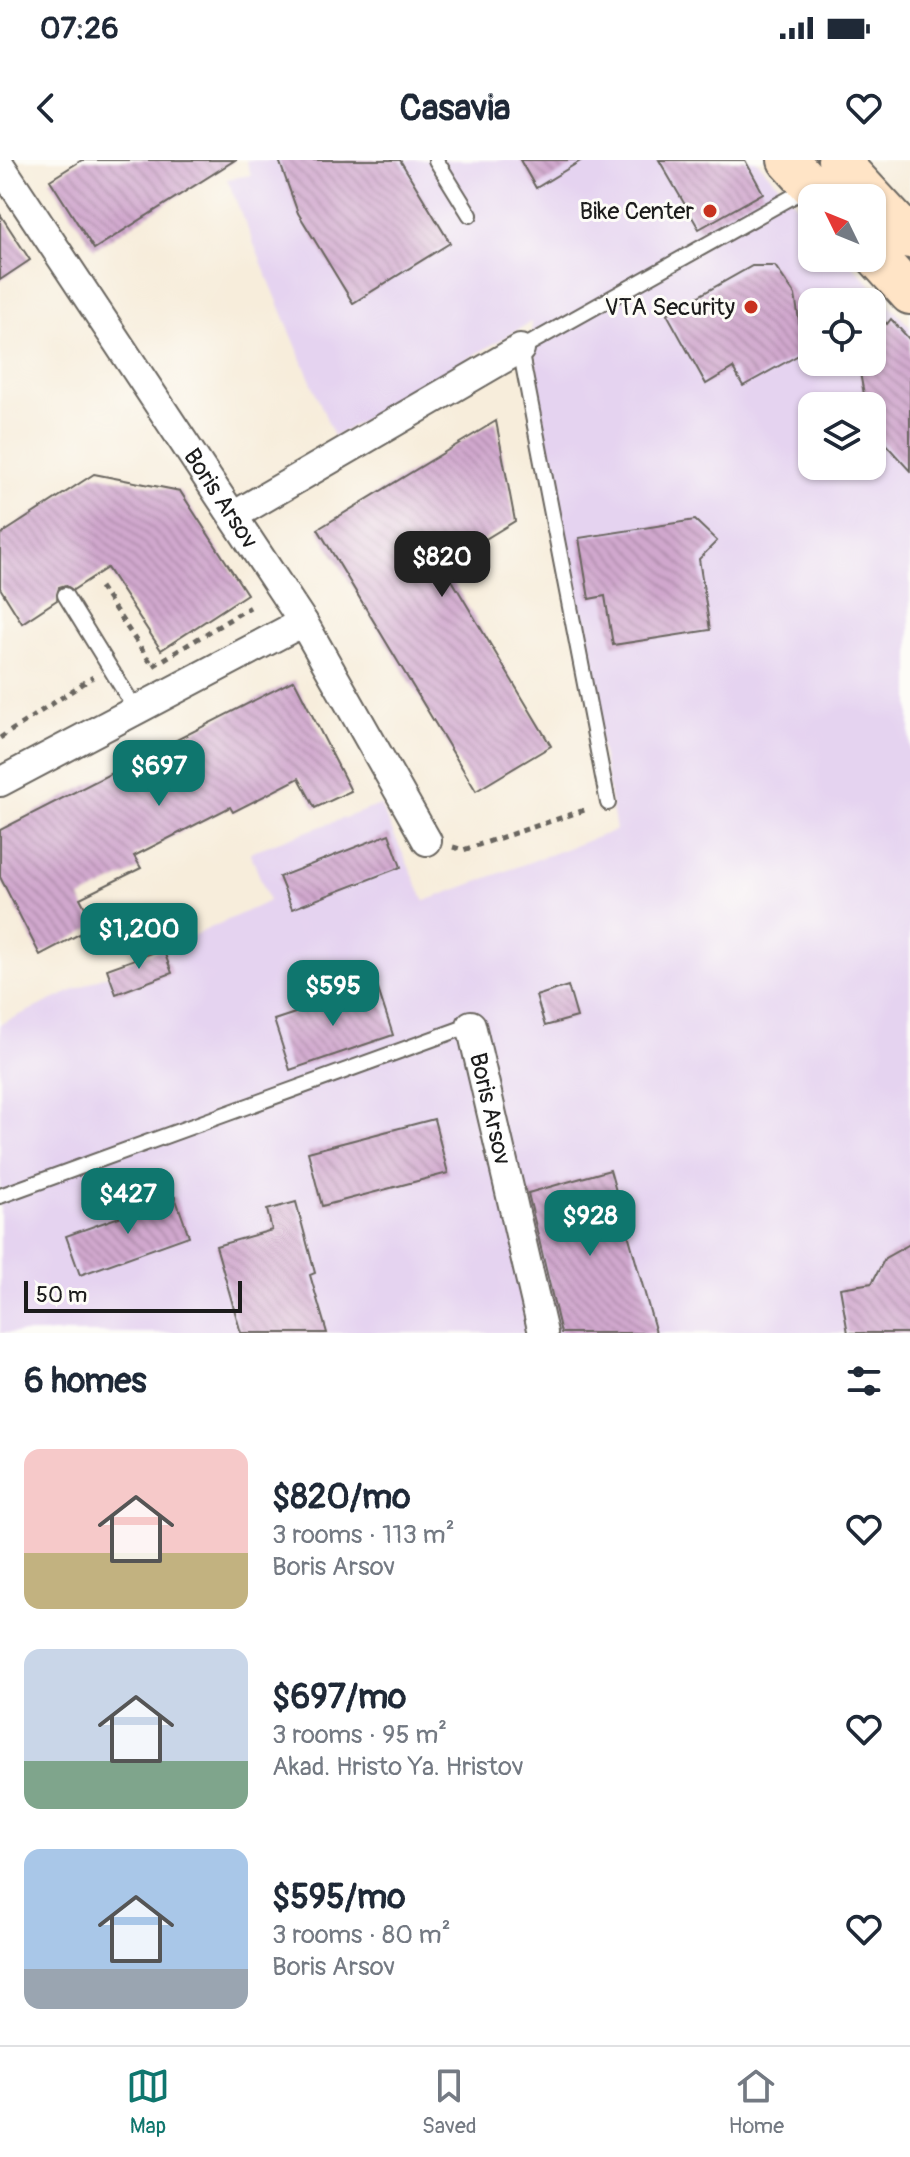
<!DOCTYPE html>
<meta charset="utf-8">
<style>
:root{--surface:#fff;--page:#f6f6f7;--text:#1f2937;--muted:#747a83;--line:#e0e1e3;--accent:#0f766e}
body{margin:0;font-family:Pangolin,sans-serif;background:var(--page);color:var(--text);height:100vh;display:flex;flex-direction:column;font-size:30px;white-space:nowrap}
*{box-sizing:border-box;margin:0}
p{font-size:26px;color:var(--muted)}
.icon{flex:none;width:44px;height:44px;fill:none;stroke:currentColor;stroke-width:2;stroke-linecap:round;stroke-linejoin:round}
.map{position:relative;height:1173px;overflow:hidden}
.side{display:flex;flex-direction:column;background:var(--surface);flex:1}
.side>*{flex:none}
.needle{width:52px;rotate:313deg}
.buttons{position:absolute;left:798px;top:24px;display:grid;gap:16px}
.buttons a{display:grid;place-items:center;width:88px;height:88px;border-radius:16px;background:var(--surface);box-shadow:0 2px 6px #0004;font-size:40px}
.scale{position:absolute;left:24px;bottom:20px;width:218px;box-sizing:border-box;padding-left:8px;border:4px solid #1c1c1c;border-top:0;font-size:22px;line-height:28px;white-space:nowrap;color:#1c1c1c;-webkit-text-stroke:6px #fdfcf7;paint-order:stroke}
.price{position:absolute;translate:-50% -68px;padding:0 18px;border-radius:16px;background:var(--accent);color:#fff;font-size:26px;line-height:52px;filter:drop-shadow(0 2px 4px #0008)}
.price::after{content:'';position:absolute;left:50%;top:48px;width:24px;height:18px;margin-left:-12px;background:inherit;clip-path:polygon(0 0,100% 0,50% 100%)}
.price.selected{background:#222;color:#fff}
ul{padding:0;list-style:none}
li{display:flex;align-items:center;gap:24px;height:200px;padding:0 24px}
li span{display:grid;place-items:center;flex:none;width:224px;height:160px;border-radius:16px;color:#555}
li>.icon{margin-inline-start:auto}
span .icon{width:96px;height:96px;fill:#fffc;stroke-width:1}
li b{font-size:34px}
h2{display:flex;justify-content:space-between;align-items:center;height:96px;padding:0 24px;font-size:34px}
.status{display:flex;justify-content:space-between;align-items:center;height:56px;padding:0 40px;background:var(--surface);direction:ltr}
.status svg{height:22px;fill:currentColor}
header{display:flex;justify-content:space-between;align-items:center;height:104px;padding:0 24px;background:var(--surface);font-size:36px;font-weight:700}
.dock{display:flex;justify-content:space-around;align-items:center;height:112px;border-top:2px solid var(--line);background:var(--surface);font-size:22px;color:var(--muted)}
.dock a{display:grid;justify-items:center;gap:4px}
.dock .selected{color:var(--accent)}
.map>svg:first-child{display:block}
.built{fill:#e5d3f0;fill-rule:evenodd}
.building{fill:url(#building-back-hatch)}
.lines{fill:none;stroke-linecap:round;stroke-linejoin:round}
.lane-casing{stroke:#69655f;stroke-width:18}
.street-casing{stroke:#69655f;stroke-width:32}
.secondary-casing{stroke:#69655f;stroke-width:44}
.path{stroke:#69655f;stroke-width:5;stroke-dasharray:6 6;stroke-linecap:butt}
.lane{stroke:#fff;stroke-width:14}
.street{stroke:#fff;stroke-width:28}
.secondary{stroke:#ffe4c6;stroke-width:40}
.poi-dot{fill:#c8321e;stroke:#fdfcf7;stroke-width:3}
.labels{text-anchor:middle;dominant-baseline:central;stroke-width:6;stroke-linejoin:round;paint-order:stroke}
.poi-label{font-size:24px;fill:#1c1c1c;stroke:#fdfcf7;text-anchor:end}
.street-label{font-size:24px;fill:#1c1c1c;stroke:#fdfcf7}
</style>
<div class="status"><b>07:26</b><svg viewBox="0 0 49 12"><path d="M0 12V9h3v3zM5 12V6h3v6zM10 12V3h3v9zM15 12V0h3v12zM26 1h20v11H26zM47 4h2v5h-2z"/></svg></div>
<header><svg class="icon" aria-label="back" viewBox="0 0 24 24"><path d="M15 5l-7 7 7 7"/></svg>Casavia<svg class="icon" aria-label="heart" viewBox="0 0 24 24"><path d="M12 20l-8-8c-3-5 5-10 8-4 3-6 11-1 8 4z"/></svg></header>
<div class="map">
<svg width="910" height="1173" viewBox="0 0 910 1173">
<defs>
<pattern id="building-back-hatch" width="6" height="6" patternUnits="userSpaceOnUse" patternTransform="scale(2)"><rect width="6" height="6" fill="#d0a7cd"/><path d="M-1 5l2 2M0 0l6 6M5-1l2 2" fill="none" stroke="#b28faf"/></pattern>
</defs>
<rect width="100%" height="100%" fill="#fdfcf7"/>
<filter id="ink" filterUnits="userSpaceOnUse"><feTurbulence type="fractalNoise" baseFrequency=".0125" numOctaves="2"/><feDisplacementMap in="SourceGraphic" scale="16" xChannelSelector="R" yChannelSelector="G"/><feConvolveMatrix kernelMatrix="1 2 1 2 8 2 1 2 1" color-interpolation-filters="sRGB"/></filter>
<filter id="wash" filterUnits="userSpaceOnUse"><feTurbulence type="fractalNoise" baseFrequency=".006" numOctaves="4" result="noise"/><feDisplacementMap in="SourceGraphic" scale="32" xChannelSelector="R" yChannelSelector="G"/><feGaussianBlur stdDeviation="1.8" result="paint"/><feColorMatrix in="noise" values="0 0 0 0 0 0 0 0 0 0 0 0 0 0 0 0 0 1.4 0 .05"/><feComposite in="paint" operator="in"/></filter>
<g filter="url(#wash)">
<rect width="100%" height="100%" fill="#f7eddb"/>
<!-- built -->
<path class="built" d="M 246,0 L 756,0 L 812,61 L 812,98 L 846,98 L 910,167 L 910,1173 L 0,1173 L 0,864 L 269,741 L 250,692 L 380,645 L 425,741 L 616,670 L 544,272 L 531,162 L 334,277 L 227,19 L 251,15 ZM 812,142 L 872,142 L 872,202 L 812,202 ZM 812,246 L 872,246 L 872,306 L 812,306 Z"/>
<g id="blocks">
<!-- building -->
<path class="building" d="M 82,0 L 235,0 L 94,89 L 50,20 Z
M 279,0 L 400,0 L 450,83 L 353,143 L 298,53 Z
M 520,0 L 582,0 L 536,28 Z
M 659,0 L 745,0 L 763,33 L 699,69 Z
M 0,54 L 30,100 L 0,120 Z
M 752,106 L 775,106 L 795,135 L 804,192 L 743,226 L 733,208 L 706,224 L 667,154 Z
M 872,148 L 887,164 L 891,159 L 910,180 L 910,311 L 880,278 L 872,259 L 872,246 L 866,245 L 858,202 L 872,202 Z
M 496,261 L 515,361 L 443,405 L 551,586 L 476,631 L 318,369 Z
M 94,314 L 180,331 L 247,434 L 161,490 L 107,408 L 73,430 L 65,425 L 59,427 L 57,440 L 22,463 L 0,428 L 0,375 Z
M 695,360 L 717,381 L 699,399 L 710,470 L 613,485 L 605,436 L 589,439 L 579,378 Z
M 294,520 L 351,631 L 315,648 L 299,618 L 233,652 L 230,647 L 134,696 L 141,708 L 80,738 L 91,759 L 91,768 L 40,795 L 0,717 L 0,670 Z
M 389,674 L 401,707 L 292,749 L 279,717 Z
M 163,789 L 172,813 L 116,834 L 107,809 Z
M 377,826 L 393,875 L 290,910 L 274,860 Z
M 568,826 L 577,857 L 545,866 L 536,836 Z
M 434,959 L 448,1013 L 322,1046 L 308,992 Z
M 610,1010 L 656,1173 L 561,1173 L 528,1033 Z
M 175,1037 L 189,1076 L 80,1115 L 66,1076 Z
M 296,1042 L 315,1113 L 310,1115 L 327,1173 L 241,1173 L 216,1086 L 272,1070 L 267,1050 Z
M 910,1084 L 910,1173 L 848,1173 L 840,1128 L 872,1123 L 885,1098 Z"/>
</g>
</g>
<g filter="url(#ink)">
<use href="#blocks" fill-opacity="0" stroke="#69655f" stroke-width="2"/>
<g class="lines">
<!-- lane casing -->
<g class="lane-casing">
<path id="lane" d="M 436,0 L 470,55
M 65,435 L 136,550
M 608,643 L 520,189 L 808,28
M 0,1036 L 471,865"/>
</g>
<!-- street casing -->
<g class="street-casing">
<g id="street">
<path id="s1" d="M 0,5 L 303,462 L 427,681"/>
<path d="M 233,356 L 520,189"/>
<path d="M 0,622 L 303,462"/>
<path id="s2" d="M 471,865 L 543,1173"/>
</g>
</g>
<!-- secondary casing -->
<g class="secondary-casing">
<path id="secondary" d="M 788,0 L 822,38
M 838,0 L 910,78
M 872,92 L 910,134"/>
</g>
<!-- path -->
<path class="path" d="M 100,427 L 153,506 L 250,447
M 0,578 L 93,517
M 453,687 L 463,690 L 588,649"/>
<!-- lane -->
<use href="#lane" class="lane"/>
<!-- street -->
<use href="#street" class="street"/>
<!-- secondary -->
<use href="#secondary" class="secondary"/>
</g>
</g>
<!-- markers -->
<g class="poi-dot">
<circle cx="710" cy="51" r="8"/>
<circle cx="751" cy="147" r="8"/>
</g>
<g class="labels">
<!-- poi labels -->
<g class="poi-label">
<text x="694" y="51">Bike Center</text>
<text x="735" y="147">VTA Security</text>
</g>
<!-- street labels -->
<g class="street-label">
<text stroke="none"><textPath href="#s1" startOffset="400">Boris Arsov</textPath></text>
<text stroke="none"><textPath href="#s2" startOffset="86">Boris Arsov</textPath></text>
</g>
</g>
</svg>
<div class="buttons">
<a><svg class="needle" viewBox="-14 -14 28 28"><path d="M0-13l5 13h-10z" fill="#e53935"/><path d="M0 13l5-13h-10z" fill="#747a83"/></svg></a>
<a><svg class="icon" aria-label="locate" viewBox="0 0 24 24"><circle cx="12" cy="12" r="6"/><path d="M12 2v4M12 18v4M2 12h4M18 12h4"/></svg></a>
<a><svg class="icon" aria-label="layers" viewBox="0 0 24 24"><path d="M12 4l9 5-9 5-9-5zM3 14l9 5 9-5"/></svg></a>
</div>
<div class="scale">50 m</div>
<b class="price selected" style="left:442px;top:439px">$820</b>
<b class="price" style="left:159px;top:648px">$697</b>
<b class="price" style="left:139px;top:811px">$1,200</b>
<b class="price" style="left:333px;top:868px">$595</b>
<b class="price" style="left:128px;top:1076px">$427</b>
<b class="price" style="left:590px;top:1098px">$928</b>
</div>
<section class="side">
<h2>6 homes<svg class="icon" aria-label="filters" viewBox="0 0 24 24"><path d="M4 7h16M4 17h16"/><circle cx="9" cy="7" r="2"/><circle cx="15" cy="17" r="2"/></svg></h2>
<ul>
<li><span style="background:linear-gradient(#f6c9c9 65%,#c2b280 0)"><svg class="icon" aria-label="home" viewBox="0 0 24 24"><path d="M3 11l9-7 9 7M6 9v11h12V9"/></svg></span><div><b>$820/mo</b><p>3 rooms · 113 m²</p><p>Boris Arsov</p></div><svg class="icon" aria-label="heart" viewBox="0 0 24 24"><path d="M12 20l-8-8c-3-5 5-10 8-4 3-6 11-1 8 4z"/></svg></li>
<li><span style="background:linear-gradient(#c9d6e8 70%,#7fa58c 0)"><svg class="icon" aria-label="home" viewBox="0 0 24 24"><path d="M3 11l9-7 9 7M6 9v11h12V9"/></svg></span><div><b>$697/mo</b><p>3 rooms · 95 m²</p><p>Akad. Hristo Ya. Hristov</p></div><svg class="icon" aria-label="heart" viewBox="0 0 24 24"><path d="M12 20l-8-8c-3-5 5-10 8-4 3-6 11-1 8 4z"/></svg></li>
<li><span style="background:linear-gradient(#a9c7e8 75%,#9aa5b1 0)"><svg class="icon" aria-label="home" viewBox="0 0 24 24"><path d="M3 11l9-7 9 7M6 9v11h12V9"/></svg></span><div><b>$595/mo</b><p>3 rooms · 80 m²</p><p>Boris Arsov</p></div><svg class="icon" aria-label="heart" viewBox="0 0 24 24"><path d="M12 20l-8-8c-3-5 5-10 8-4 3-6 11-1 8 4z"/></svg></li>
</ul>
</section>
<nav class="dock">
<a class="selected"><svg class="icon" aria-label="map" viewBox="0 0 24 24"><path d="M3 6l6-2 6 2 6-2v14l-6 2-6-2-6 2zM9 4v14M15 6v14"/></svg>Map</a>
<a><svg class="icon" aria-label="saved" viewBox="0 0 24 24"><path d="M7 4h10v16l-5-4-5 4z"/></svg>Saved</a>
<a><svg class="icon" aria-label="home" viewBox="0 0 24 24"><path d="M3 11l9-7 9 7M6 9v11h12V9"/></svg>Home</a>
</nav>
